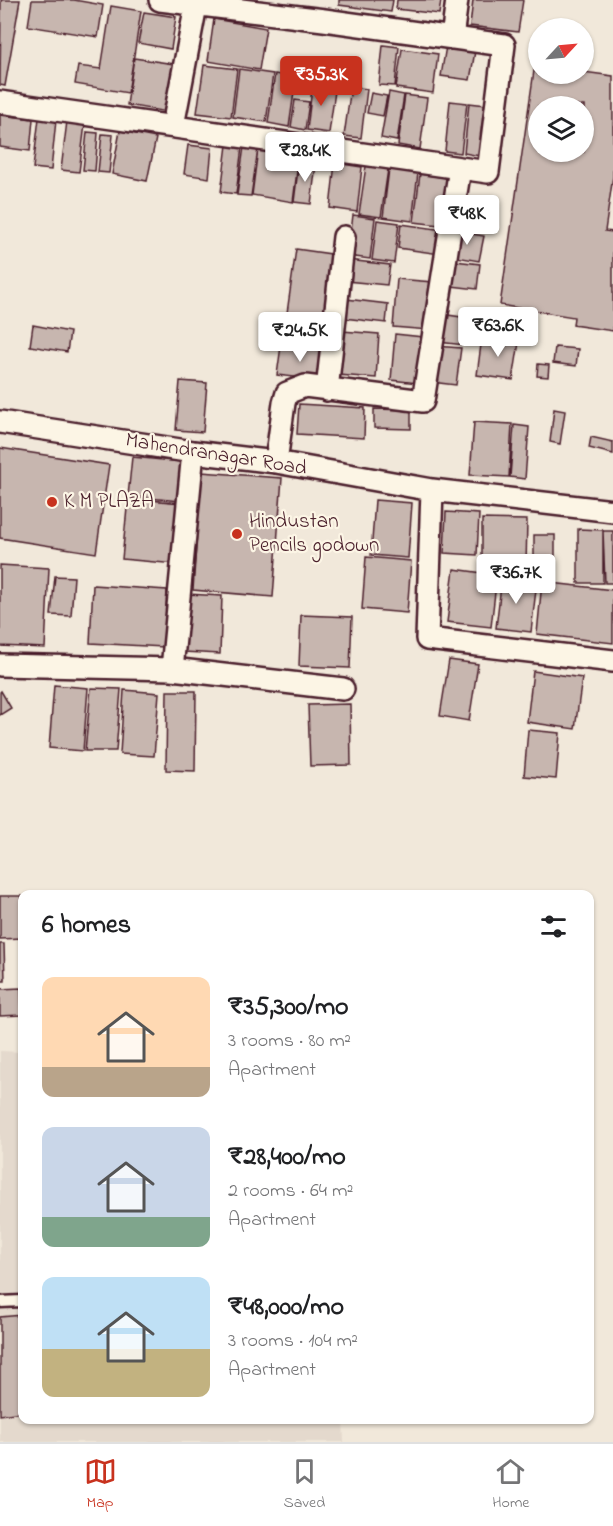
<!DOCTYPE html>
<meta charset="utf-8">
<style>
:root{--surface:#fff;--page:#f6f6f6;--text:#202124;--muted:#757577;--line:#e0e0e0;--accent:#c8321e}
body{margin:0;font-family:"Indie Flower",sans-serif;background:var(--page);color:var(--text);height:100vh;display:flex;flex-direction:column;font-size:22px;white-space:nowrap}
*{box-sizing:border-box;margin:0}
p{font-size:20px;color:var(--muted)}
.icon{flex:none;width:33px;height:33px;fill:none;stroke:currentColor;stroke-width:2;stroke-linecap:round;stroke-linejoin:round}
.map{position:relative;flex:1;overflow:hidden}
.drawer{position:absolute;left:18px;top:890px;width:576px;height:534px;display:flex;flex-direction:column;background:var(--surface);border-radius:12px;box-shadow:0 2px 4px #0004}
.drawer>*{flex:none}
.needle{width:39px;rotate:64deg}
.buttons{position:absolute;left:528px;top:18px;display:grid;gap:12px}
.buttons a{display:grid;place-items:center;width:66px;height:66px;border-radius:50%;background:var(--surface);box-shadow:0 2px 4px #0004;font-size:30px}
.price{position:absolute;translate:-50% -51px;padding:0 14px;border-radius:6px;background:#fff;color:#222;font-size:20px;line-height:39px;filter:drop-shadow(0 2px 3px #0008)}
.price::after{content:'';position:absolute;left:50%;top:36px;width:18px;height:14px;margin-left:-9px;background:inherit;clip-path:polygon(0 0,100% 0,50% 100%)}
.price.active{background:var(--accent);color:#fff}
ul{padding:0;list-style:none}
li{display:flex;align-items:center;gap:18px;height:150px;padding:0 24px}
li span{display:grid;place-items:center;flex:none;width:168px;height:120px;border-radius:12px;color:#555}
li>.icon{margin-inline-start:auto}
span .icon{width:72px;height:72px;fill:#fffc;stroke-width:1}
li b{font-size:26px}
h2{display:flex;justify-content:space-between;align-items:center;height:72px;padding:0 24px;font-size:26px}
.menu{display:flex;justify-content:space-around;align-items:center;height:84px;border-top:2px solid var(--line);background:var(--surface);font-size:16px;color:var(--muted)}
.menu a{display:grid;justify-items:center;gap:3px}
.menu .active{color:var(--accent)}
.map>svg:first-child{display:block}
.built{fill:#e4d9cd}
.building{fill:#c7b6af;stroke:#4a1f2b;stroke-width:1.5;fill-rule:evenodd}
.lines{fill:none;stroke-linecap:round;stroke-linejoin:round}
.service-casing{stroke:#4a1f2b;stroke-width:15}
.minor-casing{stroke:#4a1f2b;stroke-width:26}
.service{stroke:#fcf5e5;stroke-width:10}
.minor{stroke:#fcf5e5;stroke-width:21}
.poi-dot{fill:#c8321e;stroke:#fcf5e5;stroke-width:2}
.labels{text-anchor:middle;dominant-baseline:central;stroke-width:4.5;stroke-linejoin:round;paint-order:stroke}
.street-label{font-size:21px;fill:#4a1f2b;stroke:#fcf5e5}
.poi-label{font-size:21px;fill:#4a1f2b;stroke:#fcf5e5;text-anchor:start}
</style>
<div class="map">
<svg width="613" height="1442" viewBox="0 0 613 1442">
<rect width="100%" height="100%" fill="#f1e8da"/>
<filter id="ink" filterUnits="userSpaceOnUse"><feTurbulence type="fractalNoise" baseFrequency=".0167" numOctaves="2"/><feDisplacementMap in="SourceGraphic" scale="12" xChannelSelector="R" yChannelSelector="G"/><feConvolveMatrix kernelMatrix="1 2 1 2 8 2 1 2 1" color-interpolation-filters="sRGB"/></filter>
<g filter="url(#ink)">
<!-- built -->
<path class="built" d="M 0,1051 L 22,1052 L 22,1419 L 343,1419 L 344,1442 L 0,1442 Z"/>
<!-- building -->
<path class="building" d="M 1,0 L 20,0 L 5,86 L 0,85 Z
M 32,0 L 74,0 L 103,5 L 98,37 L 28,26 Z
M 339,0 L 393,0 L 391,12 L 339,5 Z
M 397,0 L 441,0 L 439,14 L 396,9 Z
M 473,0 L 523,0 L 518,32 L 470,26 Z
M 111,6 L 141,11 L 128,93 L 75,84 L 78,66 L 101,69 Z
M 144,12 L 176,17 L 171,49 L 138,43 Z
M 214,19 L 266,28 L 259,70 L 208,61 Z
M 383,45 L 399,47 L 395,86 L 379,85 Z
M 446,46 L 475,51 L 470,80 L 441,76 Z
M 402,49 L 438,54 L 433,93 L 396,88 Z
M 134,58 L 174,64 L 167,112 L 127,105 Z
M 535,64 L 538,65 L 538,74 L 584,74 L 584,72 L 613,76 L 613,176 L 605,231 L 613,232 L 613,331 L 573,325 L 574,317 L 500,305 ZM 538,106 L 584,106 L 584,152 L 538,152 Z
M 204,65 L 237,69 L 231,117 L 197,113 Z
M 239,69 L 273,74 L 266,122 L 233,117 Z
M 275,74 L 296,78 L 289,127 L 268,123 Z
M 313,80 L 336,84 L 329,133 L 307,130 Z
M 351,87 L 367,89 L 361,138 L 344,136 Z
M 389,92 L 404,95 L 397,141 L 381,138 Z
M 371,93 L 387,96 L 383,116 L 367,113 Z
M 405,95 L 427,98 L 420,149 L 398,145 Z
M 295,100 L 309,102 L 305,130 L 291,127 Z
M 450,101 L 467,103 L 461,153 L 445,151 Z
M 469,103 L 486,105 L 480,156 L 464,153 Z
M 0,115 L 33,119 L 30,151 L 0,147 Z
M 39,118 L 56,120 L 51,170 L 33,168 Z
M 67,121 L 85,124 L 79,172 L 61,170 Z
M 120,131 L 156,138 L 147,181 L 112,174 Z
M 87,132 L 98,133 L 95,171 L 83,170 Z
M 102,134 L 113,135 L 109,173 L 98,172 Z
M 188,145 L 212,148 L 209,178 L 184,174 Z
M 227,145 L 242,147 L 236,194 L 221,192 Z
M 244,147 L 258,149 L 251,196 L 237,195 Z
M 258,149 L 299,155 L 293,202 L 252,195 Z
M 299,162 L 316,164 L 311,204 L 294,202 Z
M 335,163 L 362,167 L 357,212 L 330,208 Z
M 366,166 L 388,169 L 381,217 L 359,214 Z
M 389,169 L 418,173 L 412,221 L 383,217 Z
M 420,174 L 454,179 L 448,226 L 414,222 Z
M 353,215 L 375,218 L 370,259 L 348,256 Z
M 377,220 L 399,223 L 394,263 L 372,260 Z
M 401,224 L 443,230 L 440,254 L 398,248 Z
M 454,231 L 484,236 L 479,261 L 451,256 Z
M 296,249 L 338,255 L 329,319 L 287,313 Z
M 348,260 L 390,265 L 387,285 L 346,281 Z
M 446,260 L 480,264 L 477,289 L 443,285 Z
M 397,279 L 433,282 L 429,330 L 393,327 Z
M 346,299 L 388,304 L 386,323 L 344,318 Z
M 441,314 L 468,318 L 465,345 L 438,342 Z
M 292,318 L 324,322 L 326,348 L 289,343 Z
M 33,325 L 70,332 L 67,352 L 30,346 Z
M 342,331 L 379,334 L 376,378 L 338,375 Z
M 395,334 L 423,337 L 418,383 L 391,380 Z
M 482,337 L 519,342 L 513,380 L 477,375 Z
M 281,346 L 323,350 L 320,380 L 277,375 Z
M 435,346 L 461,348 L 456,385 L 431,382 Z
M 555,347 L 578,349 L 576,366 L 553,363 Z
M 538,364 L 549,365 L 548,377 L 537,376 Z
M 180,381 L 207,383 L 203,432 L 176,430 Z
M 299,404 L 365,408 L 364,438 L 297,434 Z
M 374,409 L 411,410 L 411,429 L 374,428 Z
M 554,409 L 565,411 L 560,444 L 550,442 Z
M 474,422 L 512,424 L 509,477 L 470,475 Z
M 514,425 L 529,427 L 525,479 L 510,477 Z
M 591,437 L 613,442 L 613,454 L 589,448 Z
M 0,448 L 109,465 L 96,553 L 0,538 Z
M 132,457 L 183,462 L 180,501 L 128,496 Z
M 201,472 L 282,478 L 273,597 L 193,590 Z
M 128,498 L 181,503 L 176,564 L 122,559 Z
M 375,500 L 412,503 L 408,558 L 371,555 Z
M 446,512 L 479,514 L 477,555 L 444,553 Z
M 482,519 L 527,520 L 526,566 L 482,565 Z
M 578,529 L 603,530 L 603,583 L 578,583 Z
M 603,531 L 613,531 L 613,583 L 605,583 Z
M 534,535 L 555,535 L 555,558 L 534,559 Z
M 366,557 L 411,561 L 407,613 L 362,609 Z
M 0,565 L 49,568 L 45,648 L 0,646 Z
M 454,569 L 497,575 L 491,627 L 447,622 Z
M 55,576 L 74,577 L 71,616 L 51,615 Z
M 502,577 L 537,581 L 531,632 L 496,628 Z
M 542,582 L 613,590 L 613,643 L 537,634 Z
M 93,585 L 167,590 L 164,647 L 90,643 Z
M 187,594 L 222,596 L 220,654 L 184,652 Z
M 301,615 L 352,617 L 350,668 L 299,666 Z
M 449,660 L 478,664 L 469,721 L 440,716 Z
M 533,671 L 582,678 L 575,729 L 527,722 Z
M 54,685 L 88,688 L 83,751 L 49,748 Z
M 91,688 L 121,689 L 116,751 L 85,751 Z
M 124,690 L 159,693 L 154,756 L 120,754 Z
M 1,691 L 11,708 L 0,715 L 0,692 Z
M 167,691 L 196,691 L 195,771 L 166,770 Z
M 350,704 L 351,765 L 310,766 L 308,705 Z
M 528,730 L 560,733 L 556,779 L 524,776 Z
M 0,896 L 22,896 L 22,938 L 0,939 Z
M 0,944 L 4,944 L 5,981 L 0,981 Z
M 21,988 L 22,1015 L 0,1016 L 0,989 Z
M 22,1315 L 22,1412 L 0,1415 L 0,1317 Z"/>
<g class="lines">
<!-- service casing -->
<g class="service-casing">
<path id="service" d="M 0,1302 L 22,1301"/>
</g>
<!-- minor casing -->
<g class="minor-casing">
<path id="minor" d="M 452,38 L 457,0
M 0,102 L 488,172 L 504,45 L 324,20 L 160,0
M 173,126 L 197,0
M 327,390 L 344,237
M 0,422 L 193,452 L 276,462 L 432,490 L 613,511
M 276,462 L 284,403 L 287,393 L 305,386 L 423,401 L 460,168
M 432,490 L 427,639 L 613,661
M 0,665 L 172,669 L 343,689
M 172,669 L 193,452"/>
</g>
<!-- service -->
<use href="#service" class="service"/>
<!-- minor -->
<use href="#minor" class="minor"/>
</g>
</g>
<!-- markers -->
<g class="poi-dot">
<circle cx="52" cy="502" r="6"/>
<circle cx="237" cy="534" r="6"/>
</g>
<g class="labels">
<!-- street labels -->
<g class="street-label">
<text transform="translate(216 455) rotate(9)">Mahendranagar Road</text>
</g>
<!-- poi labels -->
<g class="poi-label">
<text x="64" y="502">K M PLAZA</text>
<text x="249" y="522">Hindustan<tspan x="249" dy="24">Pencils godown</tspan></text>
</g>
</g>
</svg>
<div class="buttons">
<a><svg class="needle" viewBox="-14 -14 28 28"><path d="M0-13l5 13h-10z" fill="#e53935"/><path d="M0 13l5-13h-10z" fill="#757577"/></svg></a>
<a><svg class="icon" aria-label="layers" viewBox="0 0 24 24"><path d="M12 4l9 5-9 5-9-5zM3 14l9 5 9-5"/></svg></a>
</div>
<b class="price active" style="left:321px;top:107px">₹35.3K</b>
<b class="price" style="left:305px;top:183px">₹28.4K</b>
<b class="price" style="left:467px;top:246px">₹48K</b>
<b class="price" style="left:498px;top:358px">₹63.6K</b>
<b class="price" style="left:300px;top:363px">₹24.5K</b>
<b class="price" style="left:516px;top:605px">₹36.7K</b>
<section class="drawer">
<h2>6 homes<svg class="icon" aria-label="filters" viewBox="0 0 24 24"><path d="M4 7h16M4 17h16"/><circle cx="9" cy="7" r="2"/><circle cx="15" cy="17" r="2"/></svg></h2>
<ul>
<li><span style="background:linear-gradient(#ffd9b3 75%,#b9a48a 0)"><svg class="icon" aria-label="home" viewBox="0 0 24 24"><path d="M3 11l9-7 9 7M6 9v11h12V9"/></svg></span><div><b>₹35,300/mo</b><p>3 rooms · 80 m²</p><p>Apartment</p></div></li>
<li><span style="background:linear-gradient(#c9d6e8 75%,#7fa58c 0)"><svg class="icon" aria-label="home" viewBox="0 0 24 24"><path d="M3 11l9-7 9 7M6 9v11h12V9"/></svg></span><div><b>₹28,400/mo</b><p>2 rooms · 64 m²</p><p>Apartment</p></div></li>
<li><span style="background:linear-gradient(#bfe0f5 60%,#c2b280 0)"><svg class="icon" aria-label="home" viewBox="0 0 24 24"><path d="M3 11l9-7 9 7M6 9v11h12V9"/></svg></span><div><b>₹48,000/mo</b><p>3 rooms · 104 m²</p><p>Apartment</p></div></li>
</ul>
</section>
</div>
<nav class="menu">
<a class="active"><svg class="icon" aria-label="map" viewBox="0 0 24 24"><path d="M3 6l6-2 6 2 6-2v14l-6 2-6-2-6 2zM9 4v14M15 6v14"/></svg>Map</a>
<a><svg class="icon" aria-label="saved" viewBox="0 0 24 24"><path d="M7 4h10v16l-5-4-5 4z"/></svg>Saved</a>
<a><svg class="icon" aria-label="home" viewBox="0 0 24 24"><path d="M3 11l9-7 9 7M6 9v11h12V9"/></svg>Home</a>
</nav>
